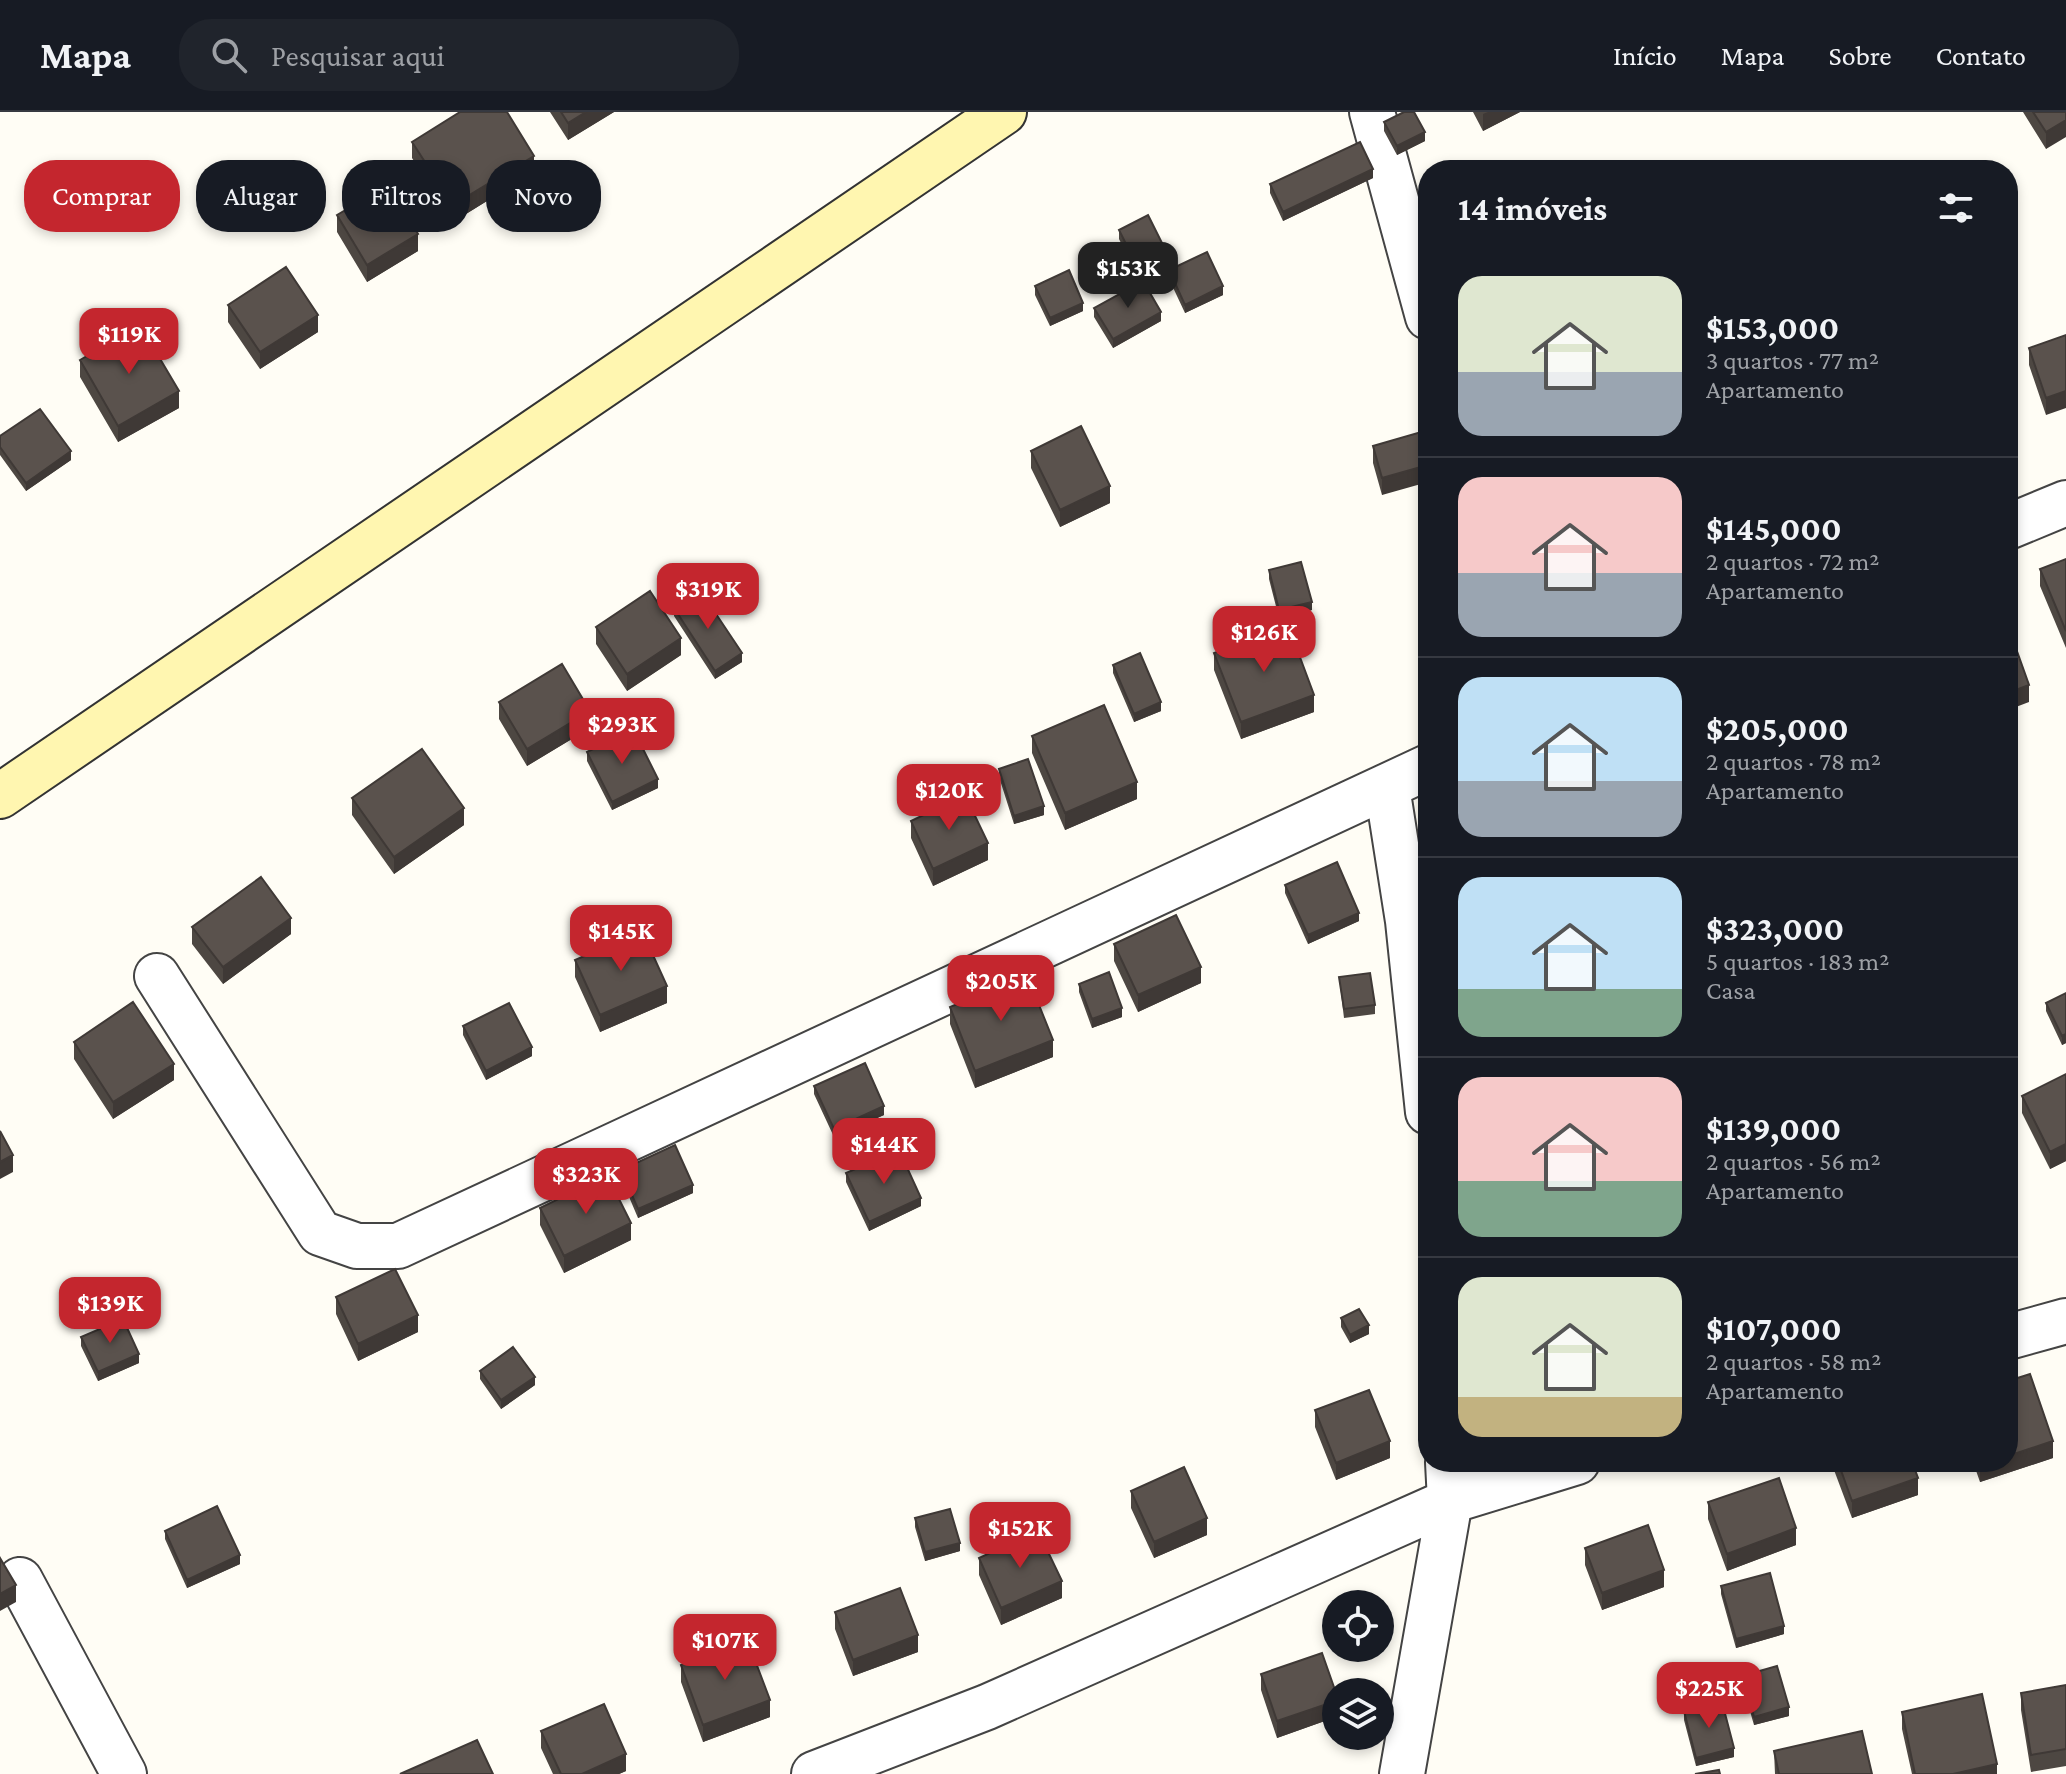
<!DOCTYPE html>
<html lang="pt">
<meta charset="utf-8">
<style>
:root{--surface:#171b24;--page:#20242c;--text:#f1f3f6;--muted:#9ea1a6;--line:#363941;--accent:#c4262e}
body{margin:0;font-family:"Crimson Pro",serif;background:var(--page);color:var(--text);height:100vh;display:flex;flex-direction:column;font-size:30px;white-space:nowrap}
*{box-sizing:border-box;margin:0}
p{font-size:26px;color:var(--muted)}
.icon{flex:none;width:44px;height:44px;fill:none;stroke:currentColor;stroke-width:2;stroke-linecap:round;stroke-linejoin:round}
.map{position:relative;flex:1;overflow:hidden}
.sheet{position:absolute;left:1418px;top:48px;width:600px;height:1312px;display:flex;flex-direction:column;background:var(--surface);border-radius:32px;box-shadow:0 4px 12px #0003}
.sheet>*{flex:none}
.hud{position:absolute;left:24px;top:48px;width:760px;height:72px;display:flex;gap:16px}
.buttons{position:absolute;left:1322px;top:1478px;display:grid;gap:16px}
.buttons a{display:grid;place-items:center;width:72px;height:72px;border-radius:50%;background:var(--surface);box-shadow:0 4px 12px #0003;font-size:40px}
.price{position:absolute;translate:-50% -68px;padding:0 18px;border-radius:16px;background:var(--accent);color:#fff;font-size:26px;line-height:52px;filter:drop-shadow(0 2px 4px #0008)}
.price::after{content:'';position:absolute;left:50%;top:48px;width:24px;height:18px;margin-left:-12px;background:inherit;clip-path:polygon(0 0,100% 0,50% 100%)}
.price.active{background:#222;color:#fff}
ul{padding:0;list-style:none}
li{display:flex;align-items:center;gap:24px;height:200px;padding:0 40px}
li+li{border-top:2px solid var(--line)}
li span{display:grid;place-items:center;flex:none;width:224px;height:160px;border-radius:24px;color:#555}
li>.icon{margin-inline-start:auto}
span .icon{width:96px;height:96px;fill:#fffc;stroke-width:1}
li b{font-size:34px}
h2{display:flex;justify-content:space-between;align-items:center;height:96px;padding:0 40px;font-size:34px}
.tag{padding:0 28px;border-radius:32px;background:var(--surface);box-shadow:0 4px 12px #0003;font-size:28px;line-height:72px}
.tag.active{background:var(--accent);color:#fff}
header{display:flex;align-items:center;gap:48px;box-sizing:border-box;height:112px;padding:0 40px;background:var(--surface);border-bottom:2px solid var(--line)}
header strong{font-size:38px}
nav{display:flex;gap:44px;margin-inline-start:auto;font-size:28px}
.search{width:560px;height:72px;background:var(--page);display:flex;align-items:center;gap:20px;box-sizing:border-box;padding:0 28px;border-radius:32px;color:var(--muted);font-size:30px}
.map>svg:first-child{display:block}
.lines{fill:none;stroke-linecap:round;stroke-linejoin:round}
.minor-casing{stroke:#444;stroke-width:48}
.secondary-casing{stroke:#333;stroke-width:48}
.minor{stroke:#fff;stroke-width:44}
.secondary{stroke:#fff6b0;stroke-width:44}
.wall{fill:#4d4742}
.shaded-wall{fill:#3f3936}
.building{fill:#5a524d;stroke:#3f3936;stroke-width:2}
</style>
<header>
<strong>Mapa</strong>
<div class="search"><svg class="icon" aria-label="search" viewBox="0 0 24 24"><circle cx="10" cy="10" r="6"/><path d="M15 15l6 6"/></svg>Pesquisar aqui</div>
<nav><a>Início</a><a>Mapa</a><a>Sobre</a><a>Contato</a></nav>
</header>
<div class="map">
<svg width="2066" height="1662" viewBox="0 0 2066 1662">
<rect width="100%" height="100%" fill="#fffdf5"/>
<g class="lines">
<!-- minor casing -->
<g class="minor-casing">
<path id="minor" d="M 1372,0 L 1428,205
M 2008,415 L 2066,391
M 1387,675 L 1408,809 L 1428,1000
M 157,864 L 320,1121 L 357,1134 L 398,1134 L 1428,655
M 2008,1225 L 2066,1209
M 20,1468 L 124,1662
M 814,1662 L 987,1595 L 1450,1389 L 1577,1350
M 1402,1662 L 1450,1389 L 1448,1350"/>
</g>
<!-- secondary casing -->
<g class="secondary-casing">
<path id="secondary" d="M 0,684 L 1004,0"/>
</g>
<!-- minor -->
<use href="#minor" class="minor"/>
<!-- secondary -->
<use href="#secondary" class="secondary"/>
</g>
<!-- wall -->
<path class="wall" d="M 550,0 L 614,0 L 568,28 Z
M 1473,0 L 1520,0 L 1483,19 Z
M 2023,0 L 2066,0 L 2046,37 Z
M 1384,10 L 1425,29 L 1397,43 L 1384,19 Z
M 412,30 L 534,60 L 453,110 L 412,46 Z
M 1373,66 L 1283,109 L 1270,81 L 1270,72 Z
M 337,103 L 418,139 L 367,170 L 337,120 Z
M 1119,118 L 1163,142 L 1134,157 L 1119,127 Z
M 1169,158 L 1223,183 L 1185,201 L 1169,167 Z
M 1035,174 L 1083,199 L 1050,214 L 1035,183 Z
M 228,193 L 318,220 L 260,257 L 228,210 Z
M 1094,196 L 1161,209 L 1113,236 L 1094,205 Z
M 2066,223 L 2046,303 L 2029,253 L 2029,236 Z
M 80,248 L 179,296 L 118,330 L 80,265 Z
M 1428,318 L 1382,383 L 1373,351 L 1373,334 Z
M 0,324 L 71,348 L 26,379 L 0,343 Z
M 1031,339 L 1110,391 L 1060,415 L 1031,356 Z
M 2066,447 L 2066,536 L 2040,474 L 2040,457 Z
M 1269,458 L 1312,498 L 1279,506 L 1269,467 Z
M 674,496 L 742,550 L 715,567 L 674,504 Z
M 596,515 L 681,543 L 627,579 L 596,532 Z
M 1214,541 L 1314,600 L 1241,627 L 1214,558 Z
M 1113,553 L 1161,599 L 1134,610 L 1113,561 Z
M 499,590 L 590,616 L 527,654 L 499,607 Z
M 1032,624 L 1137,687 L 1065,718 L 1032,641 Z
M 587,640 L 658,676 L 612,698 L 587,649 Z
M 999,657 L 1044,703 L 1014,712 L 999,665 Z
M 352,686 L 464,713 L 394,762 L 352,703 Z
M 911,709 L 988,748 L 933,774 L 911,726 Z
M 1285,773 L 1359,809 L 1308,832 L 1285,781 Z
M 192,815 L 291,822 L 223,872 L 192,832 Z
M 1114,832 L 1201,871 L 1138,900 L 1114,849 Z
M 575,848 L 667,891 L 600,920 L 575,865 Z
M 1339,865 L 1375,893 L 1375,902 L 1344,906 Z
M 1079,872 L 1122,905 L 1092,916 L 1079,880 Z
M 2066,881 L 2066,931 L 2062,933 L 2046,899 L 2046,891 Z
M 950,895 L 1053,945 L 975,976 L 950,912 Z
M 463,914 L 532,944 L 486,968 L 463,923 Z
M 74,930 L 174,968 L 113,1007 L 74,947 Z
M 2066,962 L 2066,1049 L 2050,1057 L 2022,1001 L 2022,984 Z
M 814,974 L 884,1003 L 834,1025 L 814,982 Z
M 621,1058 L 693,1081 L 638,1106 L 621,1066 Z
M 846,1061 L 921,1094 L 869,1119 L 846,1070 Z
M 540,1096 L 631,1128 L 564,1161 L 540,1113 Z
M 336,1185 L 418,1220 L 358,1249 L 336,1202 Z
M 1341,1206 L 1369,1222 L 1350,1231 L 1341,1215 Z
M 81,1225 L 139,1251 L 98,1269 L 81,1234 Z
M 480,1259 L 535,1273 L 501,1297 L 480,1267 Z
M 1315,1298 L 1390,1346 L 1336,1368 L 1315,1315 Z
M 2053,1346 L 1980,1370 L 1973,1350 L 2008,1350 Z
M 1831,1350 L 1912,1350 L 1918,1383 L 1852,1406 Z
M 1131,1379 L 1207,1423 L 1154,1446 L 1131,1396 Z
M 1708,1390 L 1796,1433 L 1727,1459 L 1708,1407 Z
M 915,1406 L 960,1439 L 925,1449 L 915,1415 Z
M 165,1419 L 240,1452 L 187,1476 L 165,1427 Z
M 1585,1436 L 1664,1475 L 1602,1498 L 1585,1453 Z
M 979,1446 L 1062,1486 L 1001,1513 L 979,1463 Z
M 1721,1474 L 1784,1522 L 1736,1536 L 1721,1482 Z
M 835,1500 L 918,1540 L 853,1564 L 835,1517 Z
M 681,1553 L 770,1605 L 703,1630 L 681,1570 Z
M 1261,1562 L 1336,1581 L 1336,1605 L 1277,1626 L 1261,1578 Z
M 1742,1564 L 1789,1604 L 1754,1613 L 1742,1572 Z
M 2066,1573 L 2066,1654 L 2031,1660 L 2021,1598 L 2021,1581 Z
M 1684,1599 L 1734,1645 L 1696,1654 L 1684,1608 Z
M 1902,1600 L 1997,1662 L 1912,1662 L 1902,1617 Z
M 541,1619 L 626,1659 L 619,1662 L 553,1662 L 541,1636 Z
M 1774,1639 L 1872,1662 L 1775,1662 Z"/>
<!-- shaded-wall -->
<path class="shaded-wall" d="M 586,0 L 614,0 L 568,28 L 568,11 Z
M 1488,0 L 1520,0 L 1483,19 L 1483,2 Z
M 2066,8 L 2066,25 L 2046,37 L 2046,20 Z
M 1425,20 L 1425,29 L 1397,43 L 1397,34 Z
M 534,44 L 534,60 L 453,110 L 453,93 Z
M 1373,57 L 1373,66 L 1283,109 L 1283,100 Z
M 418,122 L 418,139 L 367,170 L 367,153 Z
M 1163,133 L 1163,142 L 1134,157 L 1134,148 Z
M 1223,174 L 1223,183 L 1185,201 L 1185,193 Z
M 1083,191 L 1083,199 L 1050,214 L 1050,206 Z
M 1161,200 L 1161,209 L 1113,236 L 1113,227 Z
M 318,203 L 318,220 L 260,257 L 260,240 Z
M 179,279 L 179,296 L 118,330 L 118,314 Z
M 2066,279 L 2066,296 L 2046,303 L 2046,286 Z
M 71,339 L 71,348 L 26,379 L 26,371 Z
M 1428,353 L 1428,370 L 1382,383 L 1382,366 Z
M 1110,374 L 1110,391 L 1060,415 L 1060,398 Z
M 1312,490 L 1312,498 L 1279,506 L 1279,498 Z
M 681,526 L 681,543 L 627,579 L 627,562 Z
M 742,541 L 742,550 L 715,567 L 715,559 Z
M 2029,573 L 2029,590 L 2008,598 L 2008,581 Z
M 1314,583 L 1314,600 L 1241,627 L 1241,610 Z
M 1161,590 L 1161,599 L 1134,610 L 1134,602 Z
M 590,599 L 590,616 L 527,654 L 527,637 Z
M 658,667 L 658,676 L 612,698 L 612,690 Z
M 1137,670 L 1137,687 L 1065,718 L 1065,701 Z
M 1044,694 L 1044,703 L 1014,712 L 1014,704 Z
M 464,696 L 464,713 L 394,762 L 394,745 Z
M 988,731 L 988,748 L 933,774 L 933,757 Z
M 1359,801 L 1359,809 L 1308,832 L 1308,823 Z
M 291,806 L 291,822 L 223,872 L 223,855 Z
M 1201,855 L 1201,871 L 1138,900 L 1138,883 Z
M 667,874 L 667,891 L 600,920 L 600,903 Z
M 1122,896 L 1122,905 L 1092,916 L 1092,907 Z
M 2066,922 L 2066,931 L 2062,933 L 2062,924 Z
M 1053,928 L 1053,945 L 975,976 L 975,959 Z
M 532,935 L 532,944 L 486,968 L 486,959 Z
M 174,952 L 174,968 L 113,1007 L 113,990 Z
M 884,994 L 884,1003 L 834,1025 L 834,1017 Z
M 2066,1032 L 2066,1049 L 2050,1057 L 2050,1040 Z
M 13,1043 L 13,1060 L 0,1067 L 0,1050 Z
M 693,1073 L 693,1081 L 638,1106 L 638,1097 Z
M 921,1086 L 921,1094 L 869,1119 L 869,1110 Z
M 631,1111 L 631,1128 L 564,1161 L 564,1144 Z
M 418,1203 L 418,1220 L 358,1249 L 358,1232 Z
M 1369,1213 L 1369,1222 L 1350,1231 L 1350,1223 Z
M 139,1242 L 139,1251 L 98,1269 L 98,1260 Z
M 535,1265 L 535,1273 L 501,1297 L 501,1288 Z
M 1390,1329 L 1390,1346 L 1336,1368 L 1336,1351 Z
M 2053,1329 L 2053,1346 L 1980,1370 L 1980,1354 L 1991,1350 L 2008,1350 L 2008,1344 Z
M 1918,1366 L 1918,1383 L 1852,1406 L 1852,1389 Z
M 1207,1406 L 1207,1423 L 1154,1446 L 1154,1430 Z
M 1796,1416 L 1796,1433 L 1727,1459 L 1727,1442 Z
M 960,1431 L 960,1439 L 925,1449 L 925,1440 Z
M 240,1443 L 240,1452 L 187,1476 L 187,1468 Z
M 1664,1458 L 1664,1475 L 1602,1498 L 1602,1481 Z
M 1062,1469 L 1062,1486 L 1001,1513 L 1001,1496 Z
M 16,1473 L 16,1490 L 0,1499 L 0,1482 Z
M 1784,1514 L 1784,1522 L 1736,1536 L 1736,1527 Z
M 918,1523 L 918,1540 L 853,1564 L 853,1548 Z
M 770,1588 L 770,1605 L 703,1630 L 703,1613 Z
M 1336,1589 L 1336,1605 L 1277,1626 L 1277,1609 Z
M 1789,1595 L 1789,1604 L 1754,1613 L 1754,1605 Z
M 1734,1636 L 1734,1645 L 1696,1654 L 1696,1646 Z
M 626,1642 L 626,1659 L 619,1662 L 582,1662 Z
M 1997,1652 L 1997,1662 L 1953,1662 Z"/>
<!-- building -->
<path class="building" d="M 460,0 L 507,0 L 534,44 L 453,93 L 412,30 Z
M 561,0 L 586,0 L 568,11 Z
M 1404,0 L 1414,0 L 1425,20 L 1397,34 L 1384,10 Z
M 2033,0 L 2066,0 L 2066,8 L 2046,20 Z
M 1360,30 L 1373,57 L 1283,100 L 1270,72 Z
M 388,73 L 418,122 L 367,153 L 337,103 Z
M 1148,103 L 1163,133 L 1134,148 L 1119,118 Z
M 1207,140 L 1223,174 L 1185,193 L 1169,158 Z
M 286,155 L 318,203 L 260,240 L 228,193 Z
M 1069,158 L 1083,191 L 1050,206 L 1035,174 Z
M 1143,169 L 1161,200 L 1113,227 L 1094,196 Z
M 140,213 L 179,279 L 118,314 L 80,248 Z
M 2066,223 L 2066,279 L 2046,286 L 2029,236 Z
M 40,297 L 71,339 L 26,371 L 0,335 L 0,324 Z
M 1081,314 L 1110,374 L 1060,398 L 1031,339 Z
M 1428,318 L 1428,353 L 1382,366 L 1373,334 Z
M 2066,447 L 2066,519 L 2040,457 Z
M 1301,450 L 1312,490 L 1279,498 L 1269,458 Z
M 700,478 L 742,541 L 715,559 L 674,496 Z
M 650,479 L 681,526 L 627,562 L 596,515 Z
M 1288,513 L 1314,583 L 1241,610 L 1214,541 Z
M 2008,514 L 2029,573 L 2008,581 Z
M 1140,541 L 1161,590 L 1134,602 L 1113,553 Z
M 562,552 L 590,599 L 527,637 L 499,590 Z
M 1104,593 L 1137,670 L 1065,701 L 1032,624 Z
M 633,617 L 658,667 L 612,690 L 587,640 Z
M 422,637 L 464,696 L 394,745 L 352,686 Z
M 1028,647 L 1044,694 L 1014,704 L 999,657 Z
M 965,683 L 988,731 L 933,757 L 911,709 Z
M 1337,750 L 1359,801 L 1308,823 L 1285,773 Z
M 261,765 L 291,806 L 223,855 L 192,815 Z
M 1176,803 L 1201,855 L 1138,883 L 1114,832 Z
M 642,819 L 667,874 L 600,903 L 575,848 Z
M 1109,860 L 1122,896 L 1092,907 L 1079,872 Z
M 1370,861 L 1375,893 L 1344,897 L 1339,865 Z
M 1027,863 L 1053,928 L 975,959 L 950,895 Z
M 2066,881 L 2066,922 L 2062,924 L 2046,891 Z
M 133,890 L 174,952 L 113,990 L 74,930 Z
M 509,891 L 532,935 L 486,959 L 463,914 Z
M 865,951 L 884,994 L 834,1017 L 814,974 Z
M 2066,962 L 2066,1032 L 2050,1040 L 2022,984 Z
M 0,1019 L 13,1043 L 0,1050 Z
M 675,1033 L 693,1073 L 638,1097 L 621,1058 Z
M 899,1038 L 921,1086 L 869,1110 L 846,1061 Z
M 607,1063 L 631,1111 L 564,1144 L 540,1096 Z
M 395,1157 L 418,1203 L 358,1232 L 336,1185 Z
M 1359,1197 L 1369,1213 L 1350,1223 L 1341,1206 Z
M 123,1207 L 139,1242 L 98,1260 L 81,1225 Z
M 513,1235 L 535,1265 L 501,1288 L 480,1259 Z
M 2030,1262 L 2053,1329 L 2008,1344 L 2008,1269 Z
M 1369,1278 L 1390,1329 L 1336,1351 L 1315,1298 Z
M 1838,1350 L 1912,1350 L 1918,1366 L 1852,1389 Z
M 1979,1350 L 1991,1350 L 1980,1354 Z
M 1184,1355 L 1207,1406 L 1154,1430 L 1131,1379 Z
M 1779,1366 L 1796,1416 L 1727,1442 L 1708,1390 Z
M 217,1394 L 240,1443 L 187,1468 L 165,1419 Z
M 950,1397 L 960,1431 L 925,1440 L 915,1406 Z
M 1648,1413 L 1664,1458 L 1602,1481 L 1585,1436 Z
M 1038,1419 L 1062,1469 L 1001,1496 L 979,1446 Z
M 0,1446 L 16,1473 L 0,1482 Z
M 1770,1461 L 1784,1514 L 1736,1527 L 1721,1474 Z
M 900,1476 L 918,1523 L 853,1548 L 835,1500 Z
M 747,1527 L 770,1588 L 703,1613 L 681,1553 Z
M 1322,1541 L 1336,1581 L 1336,1589 L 1277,1609 L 1261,1562 Z
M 1777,1554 L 1789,1595 L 1754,1605 L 1742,1564 Z
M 2066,1573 L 2066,1637 L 2031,1643 L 2021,1581 Z
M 1982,1582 L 1997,1652 L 1953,1662 L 1915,1662 L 1902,1600 Z
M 1722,1590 L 1734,1636 L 1696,1646 L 1684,1599 Z
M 604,1592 L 626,1642 L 582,1662 L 561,1662 L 541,1619 Z
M 1862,1619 L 1872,1662 L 1779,1662 L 1774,1639 Z
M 477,1628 L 493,1662 L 400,1662 Z
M 1719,1658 L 1720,1662 L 1695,1662 Z"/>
</svg>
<div class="buttons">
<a><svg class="icon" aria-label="locate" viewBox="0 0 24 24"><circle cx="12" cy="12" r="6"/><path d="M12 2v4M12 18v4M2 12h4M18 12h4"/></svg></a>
<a><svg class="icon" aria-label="layers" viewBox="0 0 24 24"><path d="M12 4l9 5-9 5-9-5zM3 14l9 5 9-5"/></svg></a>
</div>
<b class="price active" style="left:1128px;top:198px">$153K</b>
<b class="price" style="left:129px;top:264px">$119K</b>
<b class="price" style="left:708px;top:519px">$319K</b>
<b class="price" style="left:1264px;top:562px">$126K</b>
<b class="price" style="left:622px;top:654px">$293K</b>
<b class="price" style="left:949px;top:720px">$120K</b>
<b class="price" style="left:621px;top:861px">$145K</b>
<b class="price" style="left:1001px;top:911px">$205K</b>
<b class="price" style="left:884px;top:1074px">$144K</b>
<b class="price" style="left:586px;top:1104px">$323K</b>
<b class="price" style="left:110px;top:1233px">$139K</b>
<b class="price" style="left:1020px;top:1458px">$152K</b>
<b class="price" style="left:725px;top:1570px">$107K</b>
<b class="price" style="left:1709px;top:1618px">$225K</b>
<div class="hud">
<a class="tag active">Comprar</a>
<a class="tag">Alugar</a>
<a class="tag">Filtros</a>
<a class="tag">Novo</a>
</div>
<section class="sheet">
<h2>14 imóveis<svg class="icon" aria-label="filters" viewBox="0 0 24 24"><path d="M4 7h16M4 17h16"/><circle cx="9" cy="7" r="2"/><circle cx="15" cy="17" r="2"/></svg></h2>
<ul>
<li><span style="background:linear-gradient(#dfe7d0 60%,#9aa5b1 0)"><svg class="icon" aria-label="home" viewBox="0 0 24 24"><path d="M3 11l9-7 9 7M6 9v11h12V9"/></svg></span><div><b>$153,000</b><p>3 quartos · 77 m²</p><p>Apartamento</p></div></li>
<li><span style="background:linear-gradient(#f6c9c9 60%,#9aa5b1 0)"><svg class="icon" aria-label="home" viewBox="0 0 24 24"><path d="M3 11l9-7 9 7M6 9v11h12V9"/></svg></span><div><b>$145,000</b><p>2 quartos · 72 m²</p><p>Apartamento</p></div></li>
<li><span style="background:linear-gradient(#bfe0f5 65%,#9aa5b1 0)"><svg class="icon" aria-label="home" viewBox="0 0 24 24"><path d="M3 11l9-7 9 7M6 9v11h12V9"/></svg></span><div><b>$205,000</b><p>2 quartos · 78 m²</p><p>Apartamento</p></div></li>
<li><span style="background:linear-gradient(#bfe0f5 70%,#7fa58c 0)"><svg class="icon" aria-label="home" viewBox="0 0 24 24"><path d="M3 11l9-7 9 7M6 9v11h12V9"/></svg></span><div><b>$323,000</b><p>5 quartos · 183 m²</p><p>Casa</p></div></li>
<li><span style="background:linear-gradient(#f6c9c9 65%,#7fa58c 0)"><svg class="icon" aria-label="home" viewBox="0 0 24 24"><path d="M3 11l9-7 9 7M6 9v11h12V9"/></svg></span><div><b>$139,000</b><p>2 quartos · 56 m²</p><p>Apartamento</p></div></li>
<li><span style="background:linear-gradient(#dfe7d0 75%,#c2b280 0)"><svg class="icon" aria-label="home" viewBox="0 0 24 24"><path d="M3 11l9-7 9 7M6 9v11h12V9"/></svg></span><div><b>$107,000</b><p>2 quartos · 58 m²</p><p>Apartamento</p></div></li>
</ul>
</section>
</div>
